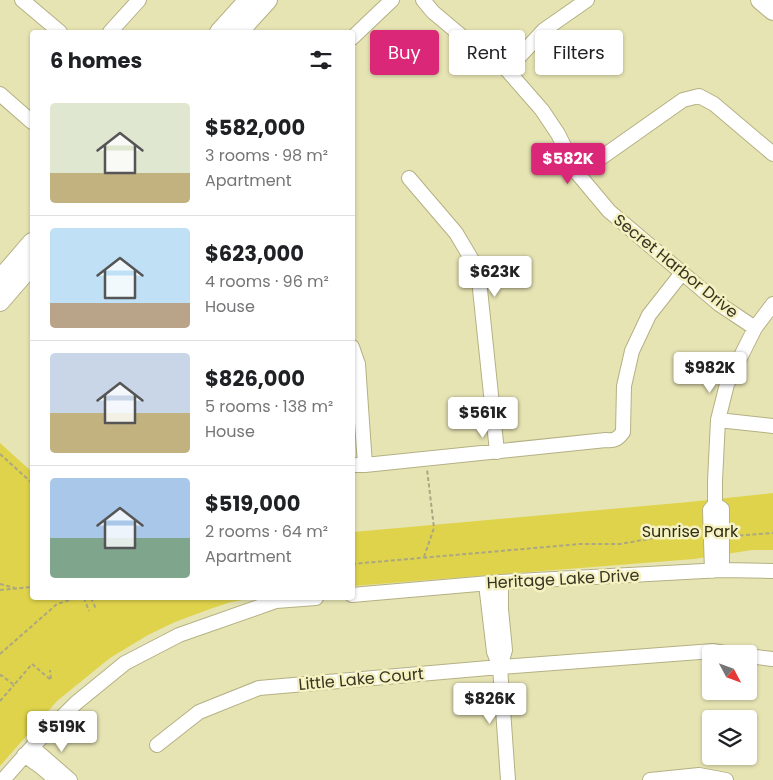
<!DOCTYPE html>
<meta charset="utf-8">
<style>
:root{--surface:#fff;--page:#f2f2f2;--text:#202124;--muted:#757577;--line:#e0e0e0;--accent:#db2777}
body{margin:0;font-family:Poppins,sans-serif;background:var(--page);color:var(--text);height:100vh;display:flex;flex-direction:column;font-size:19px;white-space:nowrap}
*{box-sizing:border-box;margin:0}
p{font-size:16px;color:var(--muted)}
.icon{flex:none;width:28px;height:28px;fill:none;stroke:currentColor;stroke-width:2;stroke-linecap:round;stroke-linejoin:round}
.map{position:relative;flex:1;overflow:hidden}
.drawer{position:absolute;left:30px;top:30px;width:325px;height:570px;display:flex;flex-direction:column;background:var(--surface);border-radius:5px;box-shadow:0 1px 4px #0004}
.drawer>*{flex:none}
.banner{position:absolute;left:370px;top:30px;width:328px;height:45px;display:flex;gap:10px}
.needle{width:32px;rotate:131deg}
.controls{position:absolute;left:702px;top:645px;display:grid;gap:10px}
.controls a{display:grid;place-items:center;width:55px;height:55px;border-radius:5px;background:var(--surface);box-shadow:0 1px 4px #0004;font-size:25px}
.price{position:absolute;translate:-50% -42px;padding:0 11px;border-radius:5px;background:#fff;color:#222;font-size:16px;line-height:32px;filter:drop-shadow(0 1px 2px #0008)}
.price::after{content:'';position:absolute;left:50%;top:30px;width:15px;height:11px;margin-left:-8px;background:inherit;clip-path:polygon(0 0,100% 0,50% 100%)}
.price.active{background:var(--accent);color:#fff}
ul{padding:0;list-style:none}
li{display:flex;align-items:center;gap:15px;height:125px;padding:0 20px}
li+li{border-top:1px solid var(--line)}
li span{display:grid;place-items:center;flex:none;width:140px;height:100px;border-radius:5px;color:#555}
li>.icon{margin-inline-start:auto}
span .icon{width:60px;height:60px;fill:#fffc;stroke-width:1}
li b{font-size:21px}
h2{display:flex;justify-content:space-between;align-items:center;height:60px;padding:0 20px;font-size:21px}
.chip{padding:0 18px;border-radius:5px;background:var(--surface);box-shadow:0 1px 4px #0004;font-size:18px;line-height:45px}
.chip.active{background:var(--accent);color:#fff}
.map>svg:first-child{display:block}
.green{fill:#dfd34b}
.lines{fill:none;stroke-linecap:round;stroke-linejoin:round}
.minor-casing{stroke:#b4b083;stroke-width:16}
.major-casing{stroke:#b4b083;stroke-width:20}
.path{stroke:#aaa782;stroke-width:2;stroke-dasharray:4 2.5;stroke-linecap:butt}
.minor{stroke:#fff;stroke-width:14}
.major{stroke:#fff;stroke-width:18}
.labels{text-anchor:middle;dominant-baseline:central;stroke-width:5;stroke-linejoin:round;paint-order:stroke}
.street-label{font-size:16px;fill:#363422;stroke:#f5f1c1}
.park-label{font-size:16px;fill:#2f2d14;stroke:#f5f1c1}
</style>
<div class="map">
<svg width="773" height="780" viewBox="0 0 773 780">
<rect width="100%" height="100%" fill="#e7e4b4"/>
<!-- green -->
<path class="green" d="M 0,443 L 32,472 L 32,598 L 254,598 L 231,602 L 210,609 L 175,622 L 148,635 L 110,658 L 57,701 L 0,766 Z
M 773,493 L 773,550 L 752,550 L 694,559 L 353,586 L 353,532 L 689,502 Z"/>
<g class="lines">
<!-- minor casing -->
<g class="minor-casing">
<path id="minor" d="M 22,0 L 60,32
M 423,0 L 433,12 L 471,44 L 507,70 L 542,110 L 558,134 L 578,174 L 609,211 L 719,304 L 755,328
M 110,32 L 139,0
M 352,38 L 392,0
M 507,70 L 544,30 L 587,0
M 0,94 L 32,122
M 578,174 L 683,100 L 699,96 L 714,104 L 773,154
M 409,178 L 456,233 L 478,270 L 497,452
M 352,347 L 358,364 L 365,465
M 718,420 L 773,426
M 352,465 L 365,465 L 606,440 C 614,441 618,439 623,432 L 624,386 L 632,351 L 649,315 L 682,273
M 715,504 L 722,509 L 722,570
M 712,571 L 710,510 L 715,504 L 715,481 L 718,420 L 727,384 L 755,328 L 773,304
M 486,584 L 494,652 L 500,667 L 508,780
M 352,595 L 501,582 L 722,570 L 773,571
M 749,656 L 772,659
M 500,667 L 505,650 L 501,609 L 501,582
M 157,745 L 199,712 L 259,688 L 500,667 L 713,651 L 730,654
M 32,747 L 70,780
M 24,755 L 41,767 L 56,780
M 3,780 L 32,747 L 76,703 L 125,663 L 179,635 L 276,601 L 316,598
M 650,780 L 699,775 L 726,780"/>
</g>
<!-- major casing -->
<g class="major-casing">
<path id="major" d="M 760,0 L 773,11
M 219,32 L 248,0
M 239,32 L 268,0
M 0,279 L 32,242
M 0,302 L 32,265"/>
</g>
<!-- path -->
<path class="path" d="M 0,454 L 32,483
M 733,536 L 773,533
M 424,557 L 434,528 L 427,469
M 352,564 L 580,544 L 620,544 L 660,537 L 684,535 L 699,536
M 0,584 L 15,588
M 0,590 L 32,587
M 84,598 L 89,611
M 91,598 L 96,609
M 0,654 L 57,604 L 76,598
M 0,676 L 1,675 L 14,685 L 32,664 L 51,680 L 50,670
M 0,701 L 14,685"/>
<!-- minor -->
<use href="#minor" class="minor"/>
<!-- major -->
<use href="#major" class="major"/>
</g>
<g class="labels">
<!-- street labels -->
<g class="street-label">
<text transform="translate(676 266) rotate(39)">Secret Harbor Drive</text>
<text transform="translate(563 579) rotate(-3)">Heritage Lake Drive</text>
<text transform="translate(361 679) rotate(-5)">Little Lake Court</text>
</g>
<!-- park labels -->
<g class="park-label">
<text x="690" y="531">Sunrise Park</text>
</g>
</g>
</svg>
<div class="controls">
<a><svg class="needle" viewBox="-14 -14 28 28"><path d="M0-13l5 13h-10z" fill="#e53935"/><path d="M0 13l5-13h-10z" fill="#757577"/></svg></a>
<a><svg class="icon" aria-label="layers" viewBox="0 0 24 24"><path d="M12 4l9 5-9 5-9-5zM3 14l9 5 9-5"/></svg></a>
</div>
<b class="price active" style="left:568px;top:185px">$582K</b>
<b class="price" style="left:495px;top:298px">$623K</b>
<b class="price" style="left:710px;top:394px">$982K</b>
<b class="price" style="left:483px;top:439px">$561K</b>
<b class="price" style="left:490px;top:725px">$826K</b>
<b class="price" style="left:62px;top:753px">$519K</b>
<div class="banner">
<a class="chip active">Buy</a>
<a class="chip">Rent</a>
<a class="chip">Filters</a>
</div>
<section class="drawer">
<h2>6 homes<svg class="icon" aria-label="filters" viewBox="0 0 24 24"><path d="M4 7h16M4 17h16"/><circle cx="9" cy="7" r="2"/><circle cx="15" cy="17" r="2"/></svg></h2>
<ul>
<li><span style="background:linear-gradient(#dfe7d0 70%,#c2b280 0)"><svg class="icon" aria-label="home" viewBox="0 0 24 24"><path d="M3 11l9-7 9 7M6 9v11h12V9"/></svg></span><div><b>$582,000</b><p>3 rooms · 98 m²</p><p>Apartment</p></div></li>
<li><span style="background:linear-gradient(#bfe0f5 75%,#b9a48a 0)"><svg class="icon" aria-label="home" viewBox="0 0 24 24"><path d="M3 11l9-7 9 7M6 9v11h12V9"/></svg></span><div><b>$623,000</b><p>4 rooms · 96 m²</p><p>House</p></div></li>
<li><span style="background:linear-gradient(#c9d6e8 60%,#c2b280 0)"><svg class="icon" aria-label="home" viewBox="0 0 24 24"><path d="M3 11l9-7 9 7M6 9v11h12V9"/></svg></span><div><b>$826,000</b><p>5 rooms · 138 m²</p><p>House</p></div></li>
<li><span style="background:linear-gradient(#a9c7e8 60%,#7fa58c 0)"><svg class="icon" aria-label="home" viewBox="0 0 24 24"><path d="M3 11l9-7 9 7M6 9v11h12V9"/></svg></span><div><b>$519,000</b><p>2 rooms · 64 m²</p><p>Apartment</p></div></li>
</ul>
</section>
</div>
